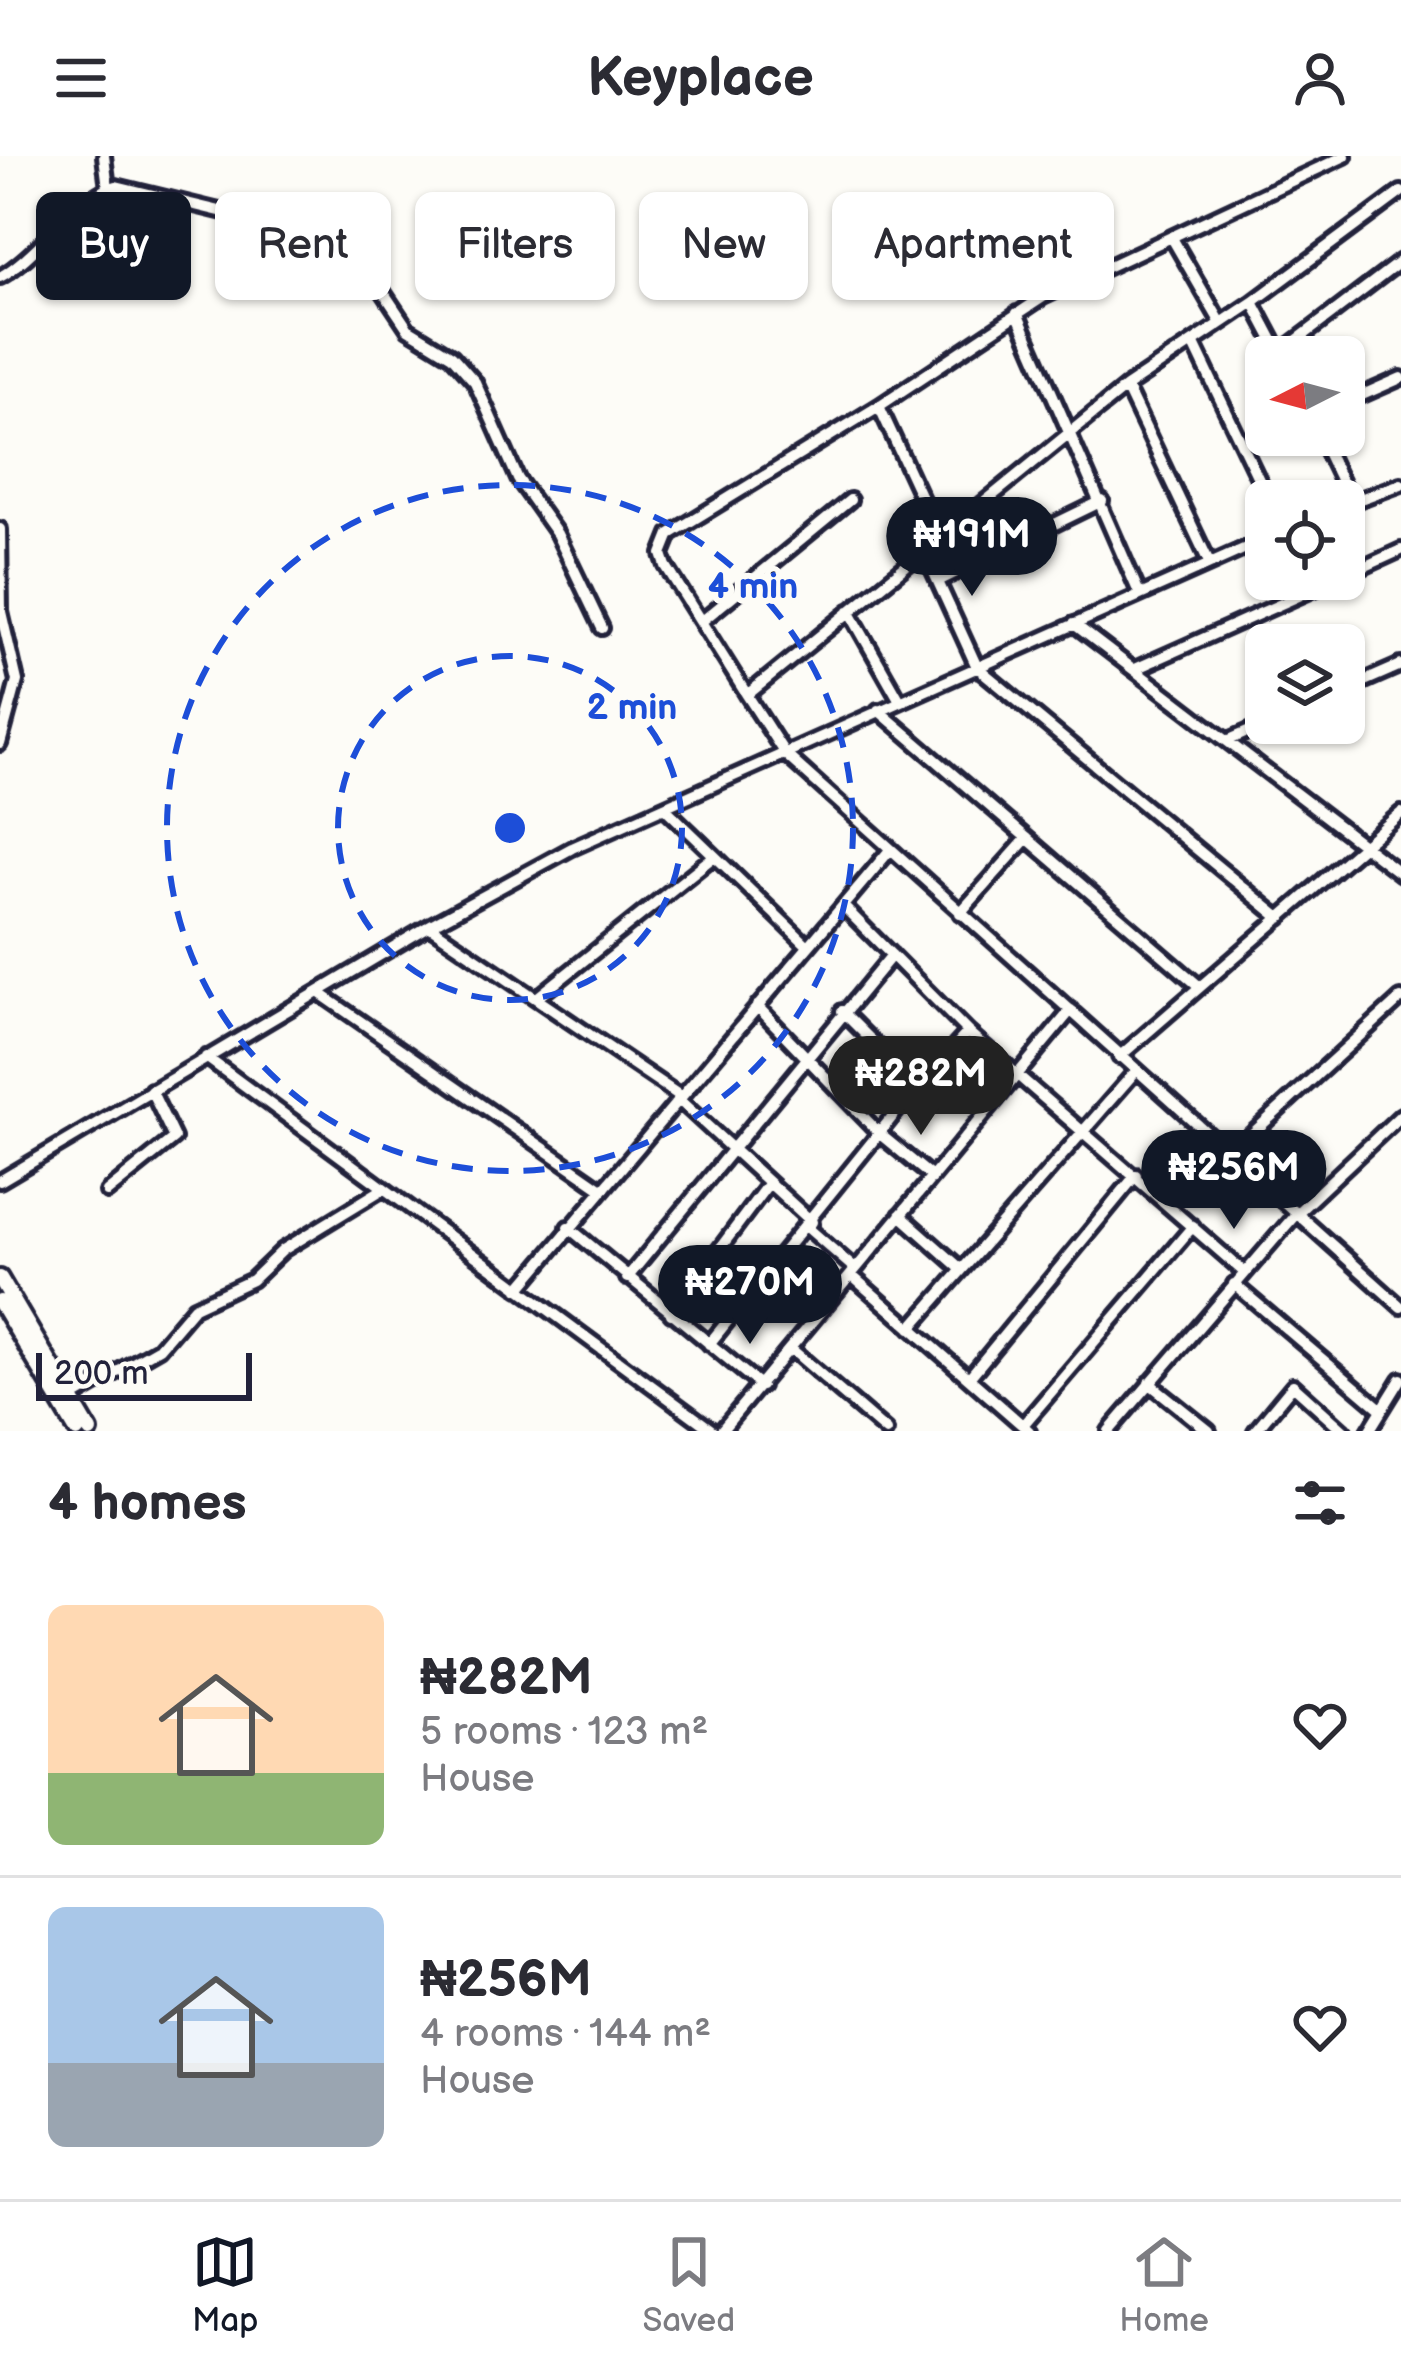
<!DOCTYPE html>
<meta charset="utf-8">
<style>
:root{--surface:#fff;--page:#f7f7f7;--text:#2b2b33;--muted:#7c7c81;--line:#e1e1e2;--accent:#111827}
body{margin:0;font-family:"Balsamiq Sans",sans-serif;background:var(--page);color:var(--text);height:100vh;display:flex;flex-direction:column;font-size:45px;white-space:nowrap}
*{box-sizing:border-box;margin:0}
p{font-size:39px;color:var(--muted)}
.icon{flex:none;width:66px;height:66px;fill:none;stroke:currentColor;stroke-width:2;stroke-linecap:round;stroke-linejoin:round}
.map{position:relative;height:1275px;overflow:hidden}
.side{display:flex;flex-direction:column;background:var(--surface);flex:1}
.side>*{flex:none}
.hud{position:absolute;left:36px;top:36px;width:1329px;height:108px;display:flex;gap:24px}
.needle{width:78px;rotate:264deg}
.controls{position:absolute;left:1245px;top:180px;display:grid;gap:24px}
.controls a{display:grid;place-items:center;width:120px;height:120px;border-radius:18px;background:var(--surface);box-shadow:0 3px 9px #0004;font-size:60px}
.scale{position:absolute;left:36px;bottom:30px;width:216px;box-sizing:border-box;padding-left:12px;border:6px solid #22223b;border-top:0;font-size:33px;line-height:42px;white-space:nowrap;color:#22223b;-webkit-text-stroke:9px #fdfcf7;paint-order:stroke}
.price{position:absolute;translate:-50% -102px;padding:0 27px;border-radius:42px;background:var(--accent);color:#fff;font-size:39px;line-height:78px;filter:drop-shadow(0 3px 6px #0008)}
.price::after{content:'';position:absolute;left:50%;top:72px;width:36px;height:27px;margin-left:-18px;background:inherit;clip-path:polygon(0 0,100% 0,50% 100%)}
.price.current{background:#222;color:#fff}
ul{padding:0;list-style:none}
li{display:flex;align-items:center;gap:36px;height:300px;padding:0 48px}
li+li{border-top:3px solid var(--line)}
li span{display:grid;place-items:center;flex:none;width:336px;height:240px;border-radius:18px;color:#555}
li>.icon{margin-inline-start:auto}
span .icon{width:144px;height:144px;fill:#fffc;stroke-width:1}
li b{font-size:51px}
h2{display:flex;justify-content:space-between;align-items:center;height:144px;padding:0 48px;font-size:51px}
.pill{padding:0 42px;border-radius:18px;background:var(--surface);box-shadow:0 3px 9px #0004;font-size:42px;line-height:108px}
.pill.current{background:var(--accent);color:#fff}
header{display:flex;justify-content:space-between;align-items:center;height:156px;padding:0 48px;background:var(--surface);font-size:54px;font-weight:700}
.tab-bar{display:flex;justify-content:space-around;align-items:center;height:168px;border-top:3px solid var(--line);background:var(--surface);font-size:33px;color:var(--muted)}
.tab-bar a{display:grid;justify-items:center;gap:6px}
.tab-bar .current{color:var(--accent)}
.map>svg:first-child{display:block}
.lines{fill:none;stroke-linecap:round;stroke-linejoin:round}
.minor-casing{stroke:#22223b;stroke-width:20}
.major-casing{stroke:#22223b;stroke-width:22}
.minor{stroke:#fdfcf7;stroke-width:10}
.major{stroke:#fdfcf7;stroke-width:14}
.ring{fill:none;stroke:#1d4ed8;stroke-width:6;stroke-dasharray:21 15}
.centre{fill:#1d4ed8;stroke:#fdfcf7;stroke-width:6}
.ring-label{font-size:36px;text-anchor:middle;font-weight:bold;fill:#1d4ed8;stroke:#fdfcf7;stroke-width:12;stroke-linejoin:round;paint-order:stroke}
</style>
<header><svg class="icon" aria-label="menu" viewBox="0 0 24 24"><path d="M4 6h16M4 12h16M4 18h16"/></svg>Keyplace<svg class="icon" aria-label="person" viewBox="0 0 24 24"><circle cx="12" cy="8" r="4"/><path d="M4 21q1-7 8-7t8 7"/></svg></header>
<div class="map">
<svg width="1401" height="1275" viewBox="0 0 1401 1275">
<rect width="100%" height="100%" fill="#fdfcf7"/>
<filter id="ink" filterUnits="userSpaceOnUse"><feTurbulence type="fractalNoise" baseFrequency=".00833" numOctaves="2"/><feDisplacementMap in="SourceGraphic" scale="24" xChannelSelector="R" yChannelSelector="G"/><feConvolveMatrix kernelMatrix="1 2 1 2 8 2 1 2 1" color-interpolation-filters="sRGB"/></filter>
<g filter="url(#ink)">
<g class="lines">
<!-- minor casing -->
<g class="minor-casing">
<path id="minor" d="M 104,0 L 108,32
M 1401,36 L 1253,146 L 1126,231 L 747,539 L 785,598 L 1401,1151
M 1172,82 L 1221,167
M 0,121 C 39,99 79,39 116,30 L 294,73 L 334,93 L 376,125 L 408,173 L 452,200 L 475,226 L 518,323 L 557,378 L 602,472
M 1253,146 L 1282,201
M 1017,157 L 1140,439
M 1193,186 L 1269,345
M 1280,197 L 1401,105
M 1126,231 L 1209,406
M 1344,247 L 1401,222
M 879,250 L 939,380
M 1319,279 L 1351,346
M 1344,349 L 1401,328
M 0,373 L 1,456 L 17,525 L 0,588
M 924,395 L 977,511 L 1280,762
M 1344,420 L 1401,394
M 938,425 L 1102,345
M 849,455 L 899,543
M 701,466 L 850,344
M 1074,468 L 1401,718
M 1135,513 L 1337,423
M 1344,534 L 1401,509
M 747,539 L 666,410 L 662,398 L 670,378 L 879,250 L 1043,141 L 1345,0
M 878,554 L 1200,831
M 1229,584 L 1268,567
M 664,651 L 808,790
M 843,750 L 968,876 L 1244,1116
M 960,757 L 1027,682
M 429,770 L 680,940
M 318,836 L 601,1032
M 538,841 L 713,701
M 757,850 L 881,979 L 932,1021
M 842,855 L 918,931
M 206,901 L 713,1275
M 1119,901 L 1401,657
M 678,943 L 812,1066
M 1230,998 L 1401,842
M 0,1025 L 429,770 L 572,692 L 1266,383
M 107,1036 L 174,982 L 151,934
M 900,1059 L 961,1113
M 568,1071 L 761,1230
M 808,1072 L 855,1113
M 851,1119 L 1029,1275
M 627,1122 L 892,799
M 1234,1128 L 1382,1254
M 519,1133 L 890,694
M 671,1158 L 768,1028
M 911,1172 L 1135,916
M 709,1188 L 905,945 L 968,876
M 790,1192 L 886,1275
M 969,1222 L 1136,1019
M 1149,1227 L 1209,1275
M 70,1243 L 159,1192 L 194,1151 L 252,1124 L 283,1094 L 383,1033
M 1023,1269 L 1193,1070
M 721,1275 L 1071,854
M 1109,1275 L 1296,1058 L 1401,959
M 1255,1275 L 1293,1229 L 1344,1275
M 1369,1275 L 1401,1223"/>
</g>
<!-- major casing -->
<g class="major-casing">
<path id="major" d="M 0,1122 L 90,1275
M 0,1146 L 77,1275"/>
</g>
<!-- minor -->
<use href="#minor" class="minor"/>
<!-- major -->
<use href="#major" class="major"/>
</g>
</g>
<!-- distance rings -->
<g class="ring">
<circle cx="510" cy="672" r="172"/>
<circle cx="510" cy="672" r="343"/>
</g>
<circle cx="510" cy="672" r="18" class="centre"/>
<g class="ring-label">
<text x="753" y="442">4 min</text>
<text x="632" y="563">2 min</text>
</g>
</svg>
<div class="controls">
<a><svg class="needle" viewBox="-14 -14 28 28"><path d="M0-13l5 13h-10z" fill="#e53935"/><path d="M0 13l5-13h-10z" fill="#7c7c81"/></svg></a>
<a><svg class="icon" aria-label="locate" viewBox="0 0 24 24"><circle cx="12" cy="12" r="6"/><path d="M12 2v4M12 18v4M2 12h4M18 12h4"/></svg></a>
<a><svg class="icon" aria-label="layers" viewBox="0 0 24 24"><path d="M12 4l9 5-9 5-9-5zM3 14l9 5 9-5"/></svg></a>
</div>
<div class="scale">200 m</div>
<b class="price" style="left:972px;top:443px">₦191M</b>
<b class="price current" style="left:921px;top:982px">₦282M</b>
<b class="price" style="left:1234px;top:1076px">₦256M</b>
<b class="price" style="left:750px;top:1191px">₦270M</b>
<div class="hud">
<a class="pill current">Buy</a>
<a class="pill">Rent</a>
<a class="pill">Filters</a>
<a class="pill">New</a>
<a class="pill">Apartment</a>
</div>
</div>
<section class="side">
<h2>4 homes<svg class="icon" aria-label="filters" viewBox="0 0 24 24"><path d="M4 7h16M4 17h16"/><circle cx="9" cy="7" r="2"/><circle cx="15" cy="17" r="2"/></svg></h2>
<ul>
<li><span style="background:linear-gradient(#ffd9b3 70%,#8fb573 0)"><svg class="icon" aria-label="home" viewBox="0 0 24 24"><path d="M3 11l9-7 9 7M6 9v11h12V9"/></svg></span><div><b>₦282M</b><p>5 rooms · 123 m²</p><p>House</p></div><svg class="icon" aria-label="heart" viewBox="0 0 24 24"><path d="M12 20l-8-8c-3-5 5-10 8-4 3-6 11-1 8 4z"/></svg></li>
<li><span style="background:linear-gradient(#a9c7e8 65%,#9aa5b1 0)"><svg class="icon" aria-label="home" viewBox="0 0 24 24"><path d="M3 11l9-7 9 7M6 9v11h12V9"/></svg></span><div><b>₦256M</b><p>4 rooms · 144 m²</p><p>House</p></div><svg class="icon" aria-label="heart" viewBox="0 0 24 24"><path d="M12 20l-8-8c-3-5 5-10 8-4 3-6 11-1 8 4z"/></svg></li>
</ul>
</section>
<nav class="tab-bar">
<a class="current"><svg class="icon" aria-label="map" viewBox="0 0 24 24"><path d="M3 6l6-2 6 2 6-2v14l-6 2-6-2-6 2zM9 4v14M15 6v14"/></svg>Map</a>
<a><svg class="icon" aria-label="saved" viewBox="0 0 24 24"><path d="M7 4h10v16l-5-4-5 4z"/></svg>Saved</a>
<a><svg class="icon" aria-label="home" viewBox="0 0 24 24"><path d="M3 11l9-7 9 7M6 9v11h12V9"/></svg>Home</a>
</nav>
